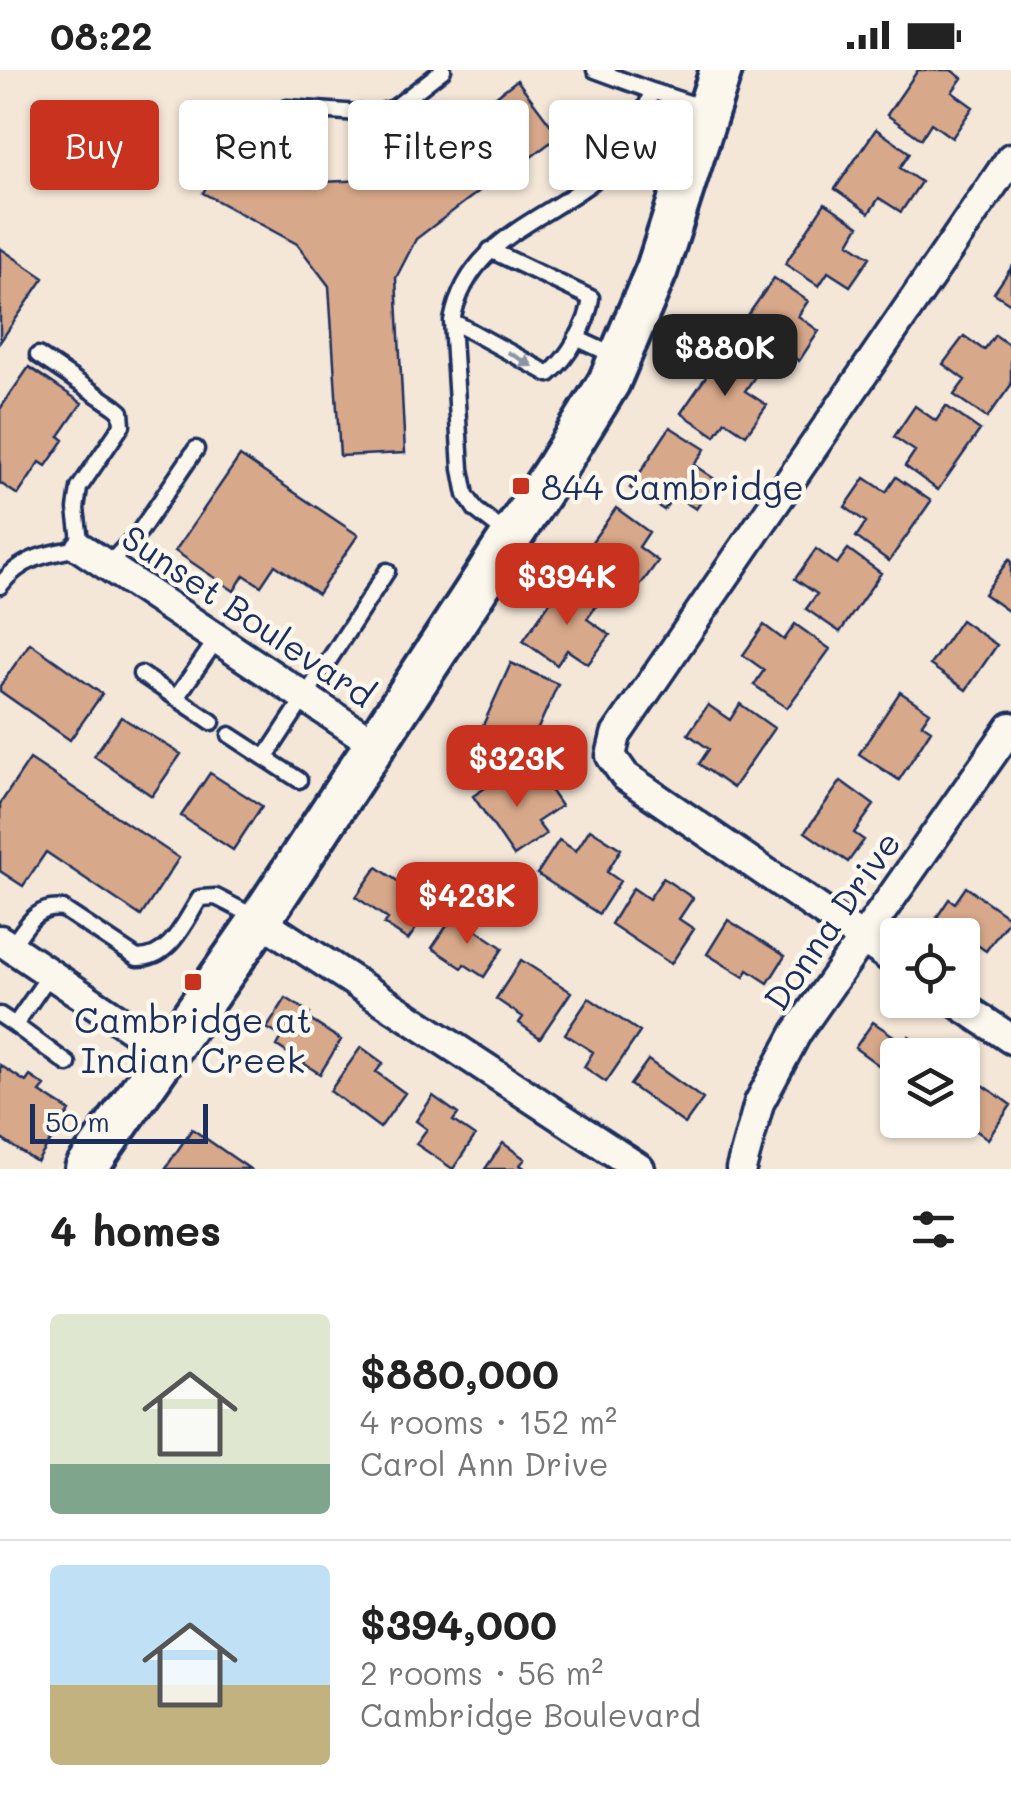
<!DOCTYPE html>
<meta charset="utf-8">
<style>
:root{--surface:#fff;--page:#f2f2f2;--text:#222;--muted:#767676;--line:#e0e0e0;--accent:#c8321e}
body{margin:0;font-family:Mali,sans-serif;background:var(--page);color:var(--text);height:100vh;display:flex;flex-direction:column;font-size:38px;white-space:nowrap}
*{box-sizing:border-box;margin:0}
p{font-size:32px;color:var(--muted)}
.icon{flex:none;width:55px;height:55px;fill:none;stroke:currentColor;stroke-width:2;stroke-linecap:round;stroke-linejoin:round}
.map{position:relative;height:1099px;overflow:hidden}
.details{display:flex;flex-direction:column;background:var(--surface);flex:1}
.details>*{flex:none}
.banner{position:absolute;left:30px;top:30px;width:952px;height:90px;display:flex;gap:20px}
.tools{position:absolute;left:880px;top:848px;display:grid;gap:20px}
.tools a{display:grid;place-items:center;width:100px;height:100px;border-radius:10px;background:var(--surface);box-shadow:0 2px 8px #0004;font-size:50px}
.scale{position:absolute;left:30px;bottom:25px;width:178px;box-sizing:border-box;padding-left:10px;border:5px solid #1b2f5e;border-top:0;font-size:28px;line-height:35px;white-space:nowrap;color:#1b2f5e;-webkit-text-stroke:8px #fbf7ec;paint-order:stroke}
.price{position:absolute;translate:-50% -85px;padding:0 22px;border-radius:20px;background:var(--accent);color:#fff;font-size:32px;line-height:65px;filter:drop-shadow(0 2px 5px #0008)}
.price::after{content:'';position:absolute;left:50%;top:60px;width:30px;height:22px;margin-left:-15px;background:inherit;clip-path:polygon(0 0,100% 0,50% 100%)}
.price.on{background:#222;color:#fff}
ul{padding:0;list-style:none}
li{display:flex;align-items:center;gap:30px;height:250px;padding:0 50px}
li+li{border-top:2px solid var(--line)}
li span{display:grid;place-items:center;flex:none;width:280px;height:200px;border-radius:10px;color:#555}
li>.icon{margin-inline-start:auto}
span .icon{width:120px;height:120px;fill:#fffc;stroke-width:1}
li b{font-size:42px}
h2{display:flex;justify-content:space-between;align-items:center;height:120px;padding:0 50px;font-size:42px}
.pill{padding:0 35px;border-radius:10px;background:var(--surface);box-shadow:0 2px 8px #0004;font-size:35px;line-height:90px}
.pill.on{background:var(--accent);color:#fff}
.status{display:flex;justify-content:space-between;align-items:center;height:70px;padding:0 50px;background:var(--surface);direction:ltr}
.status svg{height:28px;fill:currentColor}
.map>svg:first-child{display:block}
.building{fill:#d8a88a;stroke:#1b2f5e;stroke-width:2.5}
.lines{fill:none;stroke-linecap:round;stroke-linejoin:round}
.lane-casing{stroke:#1b2f5e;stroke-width:21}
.street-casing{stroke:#1b2f5e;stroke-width:35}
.secondary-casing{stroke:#1b2f5e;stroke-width:48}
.lane{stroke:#fbf7ec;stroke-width:14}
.street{stroke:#fbf7ec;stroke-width:28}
.secondary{stroke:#fbf7ec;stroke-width:40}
.oneway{fill:#8b93a5}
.poi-dot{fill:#c8321e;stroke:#fbf7ec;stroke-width:4}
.labels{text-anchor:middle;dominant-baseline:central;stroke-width:9;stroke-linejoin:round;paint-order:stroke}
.poi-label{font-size:35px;fill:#1b2f5e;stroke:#fbf7ec;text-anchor:start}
.street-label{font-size:35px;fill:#1b2f5e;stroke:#fbf7ec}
</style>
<div class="status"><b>08:22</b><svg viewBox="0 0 49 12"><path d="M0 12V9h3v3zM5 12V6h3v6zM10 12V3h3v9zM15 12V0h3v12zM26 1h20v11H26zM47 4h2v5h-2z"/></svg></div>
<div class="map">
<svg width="1011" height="1099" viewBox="0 0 1011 1099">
<rect width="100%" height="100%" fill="#f4e7d8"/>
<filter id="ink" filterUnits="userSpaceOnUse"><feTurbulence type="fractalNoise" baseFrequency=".01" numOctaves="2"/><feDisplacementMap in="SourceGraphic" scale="20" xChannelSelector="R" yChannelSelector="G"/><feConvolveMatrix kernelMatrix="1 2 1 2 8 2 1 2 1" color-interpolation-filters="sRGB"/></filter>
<g filter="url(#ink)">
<!-- building -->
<path class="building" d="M 918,0 L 951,0 L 962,8 L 952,22 L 973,37 L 952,68 L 931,53 L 921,69 L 887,45 Z
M 517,10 L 559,66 L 511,102 L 503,103 L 416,169 L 396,208 L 405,383 L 340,386 L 329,216 L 297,174 L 203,123 L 233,66 L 322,112 L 388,109 Z
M 876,59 L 910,83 L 900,98 L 921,112 L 901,142 L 879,128 L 869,143 L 835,119 Z
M 825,133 L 859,156 L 849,173 L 870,187 L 850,216 L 828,202 L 819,216 L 785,194 Z
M 0,178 L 44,208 L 0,272 Z
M 1011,198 L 1011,234 L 994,223 Z
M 774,208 L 808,231 L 798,246 L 819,261 L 799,291 L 777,276 L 767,292 L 732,268 Z
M 995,265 L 1011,276 L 1011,315 L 987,348 L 954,325 L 965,310 L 943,294 L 964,266 L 984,280 Z
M 723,282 L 756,305 L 745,321 L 767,335 L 746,365 L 725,351 L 715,366 L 681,343 Z
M 29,297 L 82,333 L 59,366 L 64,370 L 46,396 L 40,392 L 18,425 L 0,413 L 0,339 Z
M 915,336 L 936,351 L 946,336 L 980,360 L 938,420 L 905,396 L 915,381 L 894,367 Z
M 670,357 L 705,379 L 694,395 L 716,410 L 696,439 L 674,425 L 664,440 L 630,418 Z
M 240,386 L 358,465 L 318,524 L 275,495 L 261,516 L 244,505 L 234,521 L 175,481 Z
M 896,407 L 931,431 L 889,491 L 856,467 L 866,452 L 845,437 L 865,408 L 886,422 Z
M 616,438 L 649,462 L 639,477 L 658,491 L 637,520 L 618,507 L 608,522 L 574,497 Z
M 816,479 L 837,494 L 848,479 L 881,503 L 840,562 L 806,539 L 817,524 L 795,509 Z
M 1009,489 L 1011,491 L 1011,543 L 984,524 Z
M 564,512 L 597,535 L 587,549 L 610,565 L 588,594 L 567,580 L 557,595 L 523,571 Z
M 961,550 L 997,575 L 966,620 L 930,595 Z
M 795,554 L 830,579 L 787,638 L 754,615 L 764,600 L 743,585 L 764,555 L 784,570 Z
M 30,573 L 102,624 L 70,670 L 0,621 L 0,616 Z
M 511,593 L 558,614 L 526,685 L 479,664 Z
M 900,622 L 930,642 L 922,654 L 931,660 L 899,710 L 859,684 Z
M 740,634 L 774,658 L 733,718 L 699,694 L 709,679 L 688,664 L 708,635 L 730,650 Z
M 121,647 L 181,684 L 152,726 L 94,686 Z
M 30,689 L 179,788 L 141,846 L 46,782 L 23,816 L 0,801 L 0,734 Z
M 509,702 L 521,719 L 540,705 L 561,736 L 537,752 L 546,764 L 514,786 L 473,726 Z
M 210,703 L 262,736 L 233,780 L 181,746 Z
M 841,711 L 874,735 L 854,763 L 864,770 L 848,792 L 805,762 Z
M 590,759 L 621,779 L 607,802 L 620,811 L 599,844 L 537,804 L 559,770 L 576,781 Z
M 377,797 L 418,825 L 423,818 L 437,828 L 408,870 L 384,854 L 388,849 L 356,827 Z
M 663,808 L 693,828 L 679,849 L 694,859 L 671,894 L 611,854 L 633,818 L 649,829 Z
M 966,817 L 1010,848 L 986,881 L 937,847 L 949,829 L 955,833 Z
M 454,845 L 503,878 L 484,907 L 464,894 L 462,898 L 432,878 Z
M 728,850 L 785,886 L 768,913 L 748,900 L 744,907 L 707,884 Z
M 521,890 L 571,922 L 540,968 L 519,953 L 523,947 L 496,929 Z
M 286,928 L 310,943 L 307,948 L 341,970 L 320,1004 L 277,976 L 282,967 L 267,958 Z
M 589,928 L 640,962 L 606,1012 L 584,997 L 593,982 L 565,964 Z
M 873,952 L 904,973 L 909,966 L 930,981 L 927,985 L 898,985 L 898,1000 L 893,996 L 888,1002 L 855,978 Z
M 361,977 L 383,993 L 376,1002 L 405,1023 L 380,1058 L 330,1021 Z
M 648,990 L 703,1029 L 685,1054 L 630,1015 Z
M 0,995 L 26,1012 L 30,1006 L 45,1016 L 40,1022 L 70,1041 L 37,1092 L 0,1068 Z
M 962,1000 L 1011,1035 L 988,1069 L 964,1052 L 958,1060 L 947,1052 L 962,1050 Z
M 433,1026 L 458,1044 L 453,1051 L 475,1066 L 453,1099 L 416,1074 L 427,1059 L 416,1051 Z
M 192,1059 L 250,1099 L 165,1099 Z
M 503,1073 L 525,1089 L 520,1095 L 526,1099 L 485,1099 Z"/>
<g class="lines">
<!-- lane casing -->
<g class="lane-casing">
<path id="lane" d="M 652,21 L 704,38
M 287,38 L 375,44 L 394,38 L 443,0
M 452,251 L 549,304 C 569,287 588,254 591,228 L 490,180
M 576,268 L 615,286
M 507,464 L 476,440 L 466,425 L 461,399 L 452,251 C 470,157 567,148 623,84 C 638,67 644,42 652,21 L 595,0
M 107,496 L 140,461 L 196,379
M 0,516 C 20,488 48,483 81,478 L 76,439 L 79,418 L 122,355 L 121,342 L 115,337 L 38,285
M 141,604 L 212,652
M 176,628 L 217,569
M 230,665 L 299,710
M 265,688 L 387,501
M 11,877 C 26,857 35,835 63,839 L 137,888 C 170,889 184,853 200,828 L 216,827 L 259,849
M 50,904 L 15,955 L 68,994
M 0,945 L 15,955"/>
</g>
<!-- street casing -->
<g class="street-casing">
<path id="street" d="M 81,478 L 375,674
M 260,850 L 640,1099
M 0,870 L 168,983
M 898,893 L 625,706 L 611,686 L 616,665 L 1011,88
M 953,930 L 1011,969
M 741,1099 L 759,1033 L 797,962 L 1011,657"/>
</g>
<!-- secondary casing -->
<g class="secondary-casing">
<path id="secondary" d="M 86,1099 L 260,850 L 553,403 L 609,312 L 657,199 L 721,0"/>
</g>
<!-- lane -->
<use href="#lane" class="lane"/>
<!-- street -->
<use href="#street" class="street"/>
<!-- secondary -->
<use href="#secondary" class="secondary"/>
</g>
<!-- one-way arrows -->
<defs><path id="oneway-solid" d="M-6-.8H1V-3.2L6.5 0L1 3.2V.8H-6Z" transform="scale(2.5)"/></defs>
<use class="oneway" href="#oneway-solid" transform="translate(520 289) rotate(29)"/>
</g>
<!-- markers -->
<g class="poi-dot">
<rect x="511" y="406" width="20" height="20" rx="5"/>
<rect x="183" y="902" width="20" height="20" rx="5"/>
</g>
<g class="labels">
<!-- poi labels -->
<g class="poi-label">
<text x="541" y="416">844 Cambridge</text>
<text x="193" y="949" text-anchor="middle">Cambridge at<tspan x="193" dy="40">Indian Creek</tspan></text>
</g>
<!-- street labels -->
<g class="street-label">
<text transform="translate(249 545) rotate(34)">Sunset Boulevard</text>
<text transform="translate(831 850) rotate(-55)">Donna Drive</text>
</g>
</g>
</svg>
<div class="tools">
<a><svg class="icon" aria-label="locate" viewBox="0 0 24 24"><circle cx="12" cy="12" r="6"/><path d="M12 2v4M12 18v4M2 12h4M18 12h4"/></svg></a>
<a><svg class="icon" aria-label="layers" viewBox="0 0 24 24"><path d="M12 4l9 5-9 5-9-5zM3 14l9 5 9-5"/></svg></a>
</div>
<div class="scale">50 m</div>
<b class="price on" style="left:725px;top:329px">$880K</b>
<b class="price" style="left:567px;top:558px">$394K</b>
<b class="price" style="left:517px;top:740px">$323K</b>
<b class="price" style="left:467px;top:877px">$423K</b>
<div class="banner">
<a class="pill on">Buy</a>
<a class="pill">Rent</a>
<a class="pill">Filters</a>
<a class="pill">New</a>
</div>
</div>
<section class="details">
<h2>4 homes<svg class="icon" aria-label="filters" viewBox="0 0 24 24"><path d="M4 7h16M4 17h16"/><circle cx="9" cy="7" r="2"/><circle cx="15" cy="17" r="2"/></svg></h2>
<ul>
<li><span style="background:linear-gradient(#dfe7d0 75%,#7fa58c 0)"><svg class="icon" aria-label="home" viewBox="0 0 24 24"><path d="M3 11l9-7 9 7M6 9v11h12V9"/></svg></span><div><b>$880,000</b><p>4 rooms · 152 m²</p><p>Carol Ann Drive</p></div></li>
<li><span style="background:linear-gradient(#bfe0f5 60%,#c2b280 0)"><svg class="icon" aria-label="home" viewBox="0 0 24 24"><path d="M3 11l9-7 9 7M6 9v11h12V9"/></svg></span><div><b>$394,000</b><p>2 rooms · 56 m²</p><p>Cambridge Boulevard</p></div></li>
</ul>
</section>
